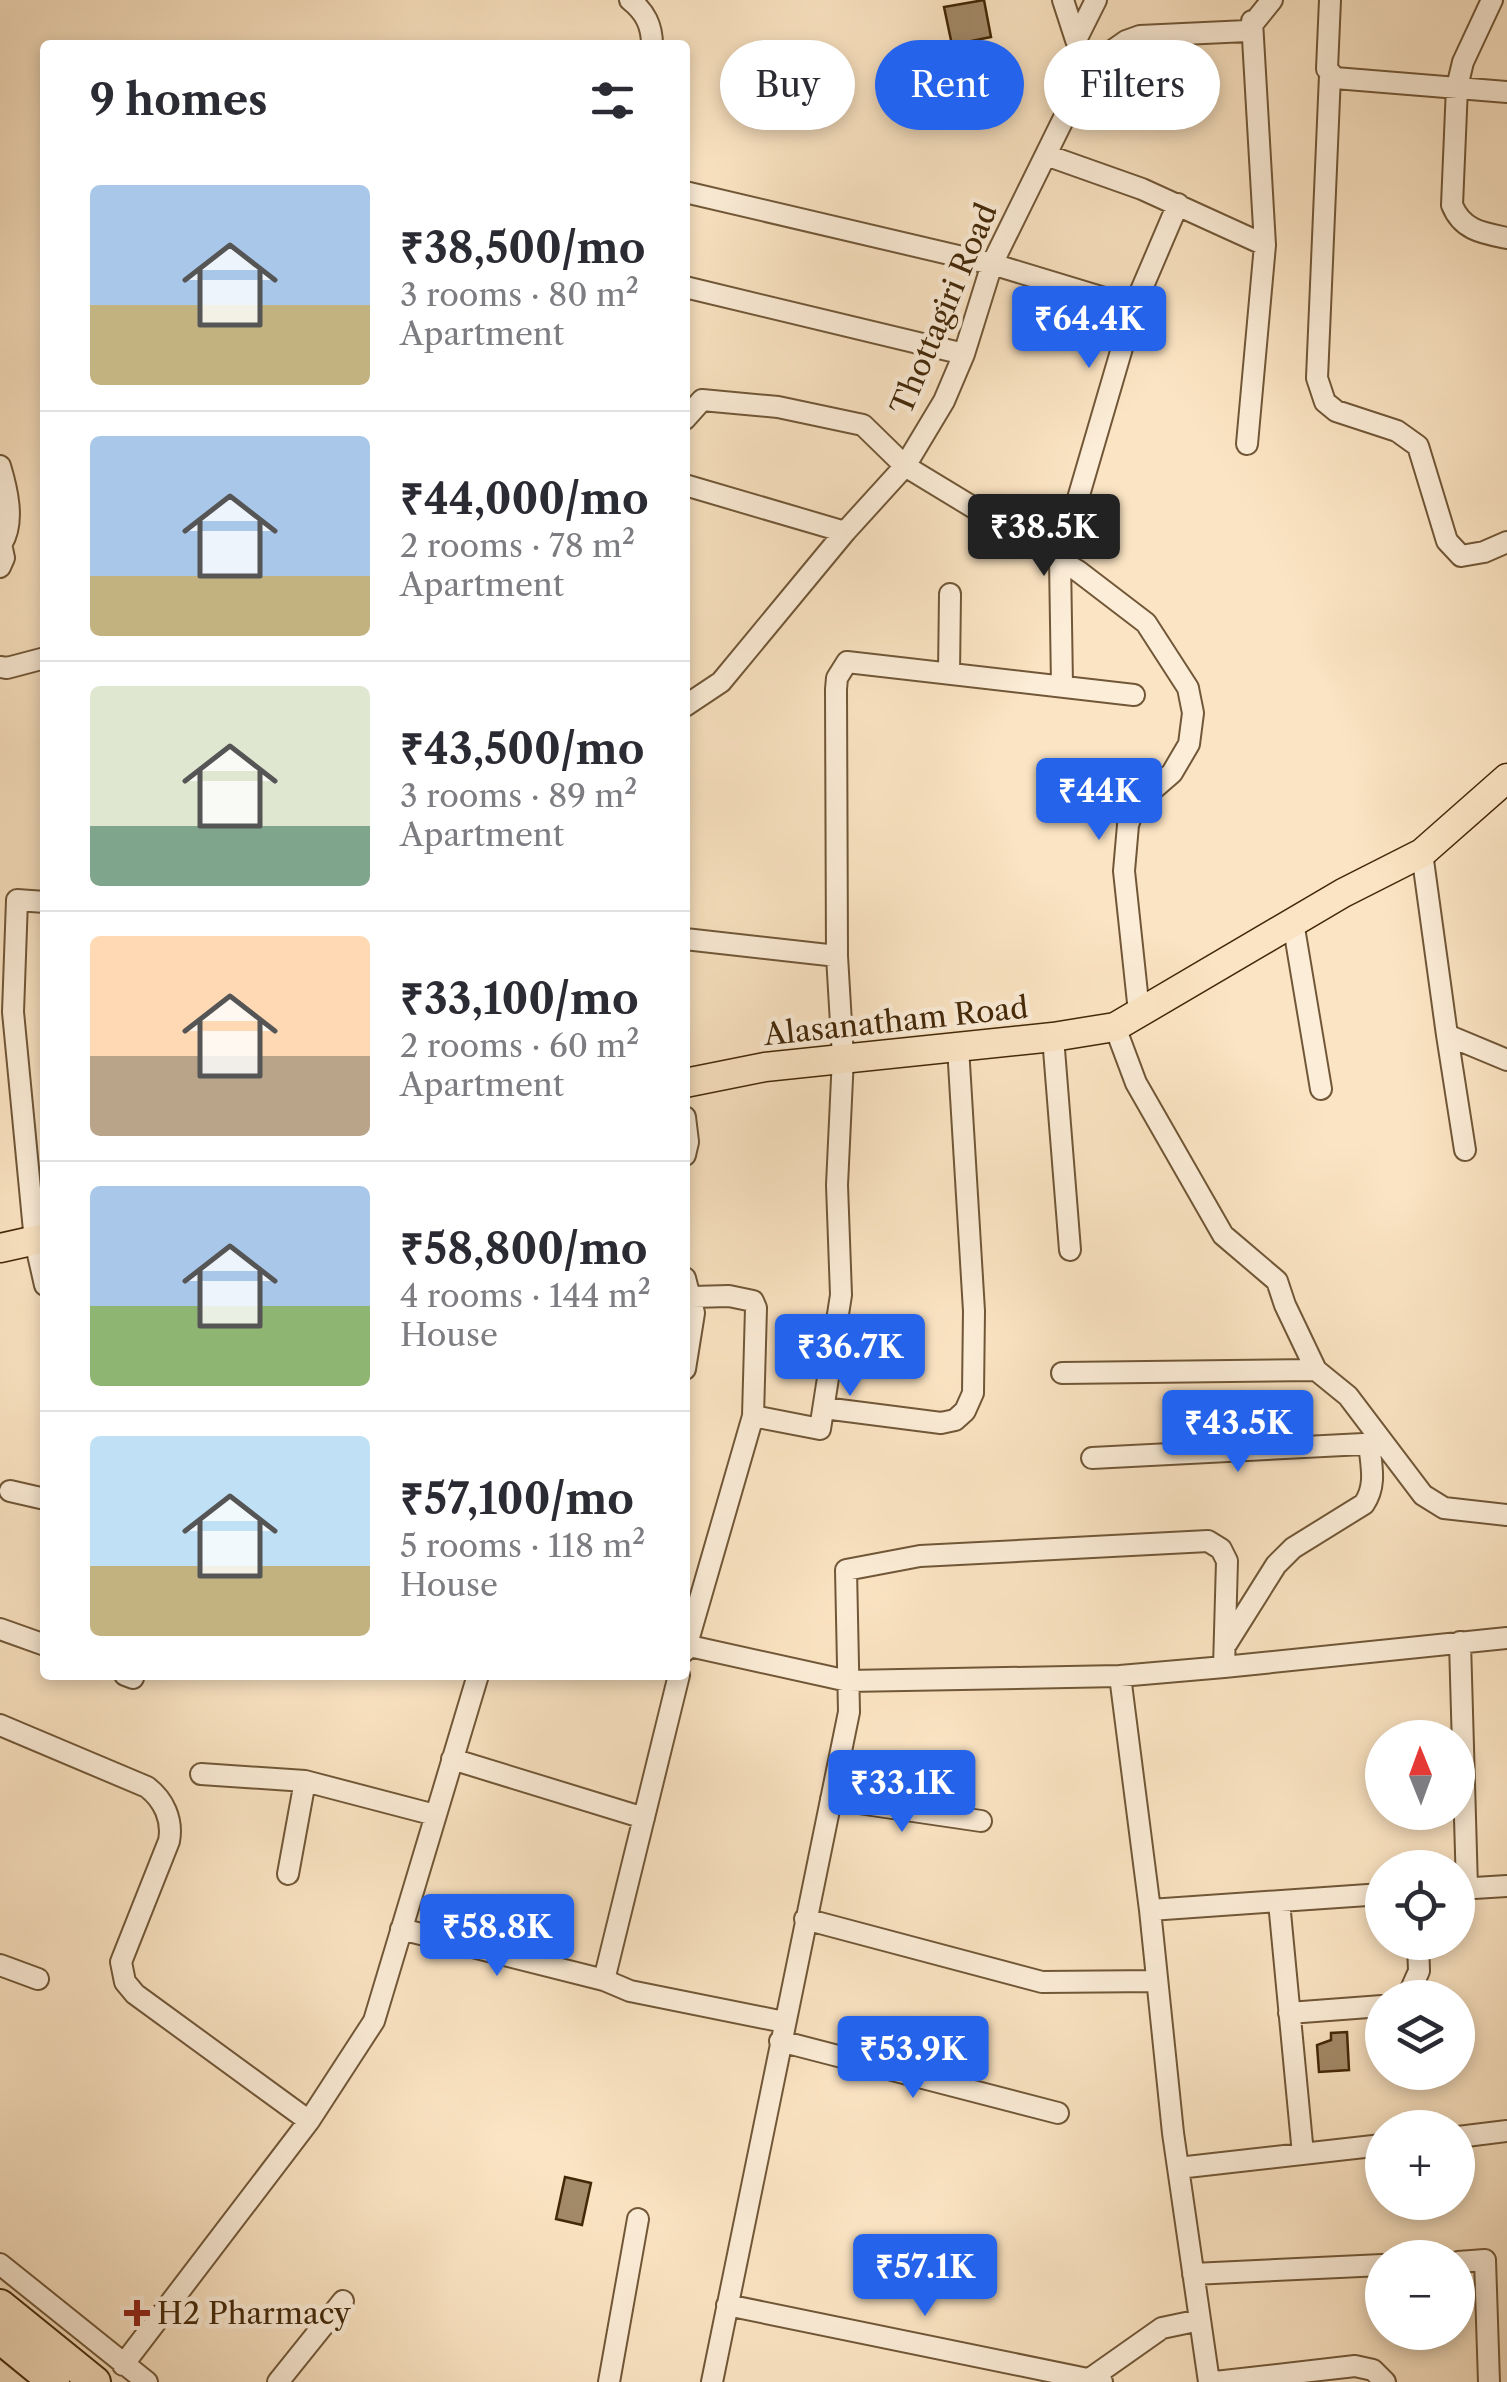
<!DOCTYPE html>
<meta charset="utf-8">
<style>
:root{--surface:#fff;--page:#f7f7f7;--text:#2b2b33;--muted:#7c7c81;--line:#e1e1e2;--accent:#2563eb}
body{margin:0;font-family:"Libre Caslon Text",serif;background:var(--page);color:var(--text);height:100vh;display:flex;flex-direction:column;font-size:38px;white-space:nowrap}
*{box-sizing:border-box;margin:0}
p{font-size:32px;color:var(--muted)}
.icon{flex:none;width:55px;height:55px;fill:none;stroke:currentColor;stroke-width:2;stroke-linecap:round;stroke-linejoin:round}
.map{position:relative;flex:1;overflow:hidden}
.panel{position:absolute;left:40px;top:40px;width:650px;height:1640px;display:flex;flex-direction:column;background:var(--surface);border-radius:10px;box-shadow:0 5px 15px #0003}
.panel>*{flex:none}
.banner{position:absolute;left:720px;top:40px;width:635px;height:90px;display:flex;gap:20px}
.needle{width:65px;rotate:359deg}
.fabs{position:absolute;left:1365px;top:1720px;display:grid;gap:20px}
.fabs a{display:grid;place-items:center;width:110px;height:110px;border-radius:50%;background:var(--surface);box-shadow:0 5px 15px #0003;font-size:50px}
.price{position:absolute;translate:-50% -85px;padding:0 22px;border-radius:10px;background:var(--accent);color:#fff;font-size:32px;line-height:65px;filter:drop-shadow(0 2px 5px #0008)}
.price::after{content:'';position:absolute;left:50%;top:60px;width:30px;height:22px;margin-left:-15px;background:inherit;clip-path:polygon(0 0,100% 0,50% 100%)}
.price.current{background:#222;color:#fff}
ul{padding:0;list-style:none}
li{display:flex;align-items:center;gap:30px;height:250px;padding:0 50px}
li+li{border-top:2px solid var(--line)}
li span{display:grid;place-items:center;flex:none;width:280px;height:200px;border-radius:10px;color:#555}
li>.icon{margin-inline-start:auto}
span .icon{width:120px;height:120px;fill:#fffc;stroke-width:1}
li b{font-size:42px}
h2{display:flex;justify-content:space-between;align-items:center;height:120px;padding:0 50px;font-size:42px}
.pill{padding:0 35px;border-radius:45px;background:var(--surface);box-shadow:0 5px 15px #0003;font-size:35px;line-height:90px}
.pill.current{background:var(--accent);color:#fff}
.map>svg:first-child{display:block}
.building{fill:#a38a69;stroke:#432808;stroke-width:2.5}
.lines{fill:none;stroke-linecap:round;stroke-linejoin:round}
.minor-casing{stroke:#715737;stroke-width:24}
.major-casing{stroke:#432808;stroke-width:31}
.highway-casing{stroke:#432808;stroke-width:34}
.minor{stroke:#fcedd8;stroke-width:20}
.major{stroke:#fbe4c3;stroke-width:28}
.highway{stroke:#fbe4c3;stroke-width:30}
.poi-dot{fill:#8f2418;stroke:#fcedd8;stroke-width:4}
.labels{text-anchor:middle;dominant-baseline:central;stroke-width:9;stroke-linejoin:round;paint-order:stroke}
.street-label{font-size:30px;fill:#432808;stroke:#fcedd8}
.poi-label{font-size:30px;fill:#432808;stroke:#fcedd8;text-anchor:start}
</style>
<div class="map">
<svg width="1507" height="2382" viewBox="0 0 1507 2382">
<rect width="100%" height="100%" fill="#fbe4c3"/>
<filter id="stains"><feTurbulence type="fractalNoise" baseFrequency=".002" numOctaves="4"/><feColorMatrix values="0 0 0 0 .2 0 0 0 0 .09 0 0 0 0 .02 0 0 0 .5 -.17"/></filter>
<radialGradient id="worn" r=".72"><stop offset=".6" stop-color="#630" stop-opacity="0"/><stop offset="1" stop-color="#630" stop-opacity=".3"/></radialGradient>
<!-- building -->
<path class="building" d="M 984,0 L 991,37 L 952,45 L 944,7 Z
M 1347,2032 L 1349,2070 L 1319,2072 L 1317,2045 L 1331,2040 L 1331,2033 Z
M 565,2177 L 591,2183 L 582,2225 L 556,2219 Z"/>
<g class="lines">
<!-- minor casing -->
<g class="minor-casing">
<path id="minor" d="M 630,0 C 645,12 652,25 652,45
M 1063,0 L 1076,40 L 1089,67
M 1330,0 L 1327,69 L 1335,78 L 1507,92
M 1492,0 L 1463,62 L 1457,87 L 1452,205 C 1462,230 1482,233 1507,238
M 1076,40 L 1096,0
M 1330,75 L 1317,378 L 1325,402 L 1336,411 L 1397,431 L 1418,446 L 1447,541 L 1461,556 L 1484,552 L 1507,542
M 1046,155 L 1142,189 L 1265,245
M 685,192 L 992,264 L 1134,307
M 685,287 L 964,354
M 685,419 L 702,400 L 778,407 L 863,425 L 905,466 L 1078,571 L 1146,623 L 1188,688 L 1193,713 L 1189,744 L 1172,773 L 1135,805 L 1128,825 L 1124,871 L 1139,1012
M 1247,444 L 1265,245 L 1252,21
M 0,466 C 7,489 15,522 2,543
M 685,485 L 845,532
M 0,539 L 4,558 L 0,567
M 0,667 L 7,668 L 45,658
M 949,673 L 950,594
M 1062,685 L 1060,560 L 1134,307 L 1178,204
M 685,706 L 721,682 L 845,532 L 905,466 L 944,401 L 964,354 L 992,264 L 1089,67 L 1126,41 L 1140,36 L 1247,31 L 1272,0
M 1422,853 L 1447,1035 L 1507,1060
M 45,902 L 17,900 L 13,1012 L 35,1241 L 45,1285
M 1293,922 L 1321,1089
M 685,939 L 837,956
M 1115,1027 L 1136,1083 L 1223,1235 L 1277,1281 L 1285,1305 L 1316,1370 L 1348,1396 L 1423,1495 L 1444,1508 L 1507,1515
M 1447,1035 L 1465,1150
M 1053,1037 L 1070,1250
M 685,1117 L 688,1142 L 685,1155
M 685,1278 L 694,1313 L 685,1369
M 692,1297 L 729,1296 L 753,1301 L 756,1308 L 753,1416
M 1062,1373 L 1316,1370
M 824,1408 L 941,1423 L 955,1420 L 965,1411 L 973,1393 L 974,1311 L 958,1047
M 1092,1458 L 1383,1443
M 10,1491 L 45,1499
M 0,1629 L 45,1645
M 1460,1642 L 1467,1888
M 1227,1643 L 1276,1565 L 1293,1548 L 1364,1504 C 1377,1485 1371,1465 1369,1443
M 685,1645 L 848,1681 L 1120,1676
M 685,1651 L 753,1416 L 820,1429 L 841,1295 L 837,1185 L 843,1057 L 837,956 L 836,689 L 837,678 L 847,662 L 1134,695
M 1224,1667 L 1507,1638
M 125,1675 L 133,1678
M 679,1675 L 604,1980 L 630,1991 L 784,2022
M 0,1725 L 147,1787 C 164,1800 173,1820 169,1841 L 121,1962 L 125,1982 L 135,1994 L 309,2121
M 452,1759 L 644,1818
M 201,1774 L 305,1781 L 435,1815
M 831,1799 L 981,1821
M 288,1874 L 305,1781
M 1458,1889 L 1507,1886
M 1279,1902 L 1303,2154
M 805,1919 L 1042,1982 L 1157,1981
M 401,1929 L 604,1980
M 0,1965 L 38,1979
M 1407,1998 L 1419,1971 L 1418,1942
M 1289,2013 L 1382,2006
M 780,2041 L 1058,2113
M 1458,2137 L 1507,2131
M 1178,2168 L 1382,2145
M 1458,2262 L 1485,2260 L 1489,2382
M 0,2264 L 147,2382
M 1193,2274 L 1382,2265
M 727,2305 L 1102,2382
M 123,2365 L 309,2121 L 374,2021 L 478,1675
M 1091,2378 L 1162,2328 L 1200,2320
M 278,2382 L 343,2301
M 609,2382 L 638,2219
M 712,2382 L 849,1712 L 846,1570 L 920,1556 L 1208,1541 L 1221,1549 L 1227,1561 L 1224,1667 L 1120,1676 L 1150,1910
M 1209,2382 L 1173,2133 L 1150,1910 L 1382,1894
M 1215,2382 L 1355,2366 L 1373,2370 L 1385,2382"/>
</g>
<!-- major casing -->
<g class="major-casing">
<path id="major" d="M 685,1083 L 765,1067 L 1053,1037 L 1115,1027 L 1343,893 L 1422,853 L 1507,778
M 0,1248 L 45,1238"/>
</g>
<!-- highway casing -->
<g class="highway-casing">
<path id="highway" d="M 0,2305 L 95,2382
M 0,2338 L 54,2382"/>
</g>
<!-- minor -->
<use href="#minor" class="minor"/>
<!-- major -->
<use href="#major" class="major"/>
<!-- highway -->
<use href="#highway" class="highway"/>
</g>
<!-- markers -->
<path class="poi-dot" d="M132 2298h10v10h10v10h-10v10h-10v-10h-10v-10h10z"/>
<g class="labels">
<!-- street labels -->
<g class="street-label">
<text transform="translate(944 309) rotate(-67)">Thottagiri Road</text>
<text transform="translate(896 1021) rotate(-6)">Alasanatham Road</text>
</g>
<!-- poi labels -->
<g class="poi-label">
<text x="157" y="2313">H2 Pharmacy</text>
</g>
</g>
<rect width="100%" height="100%" filter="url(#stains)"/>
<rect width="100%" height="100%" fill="url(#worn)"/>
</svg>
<div class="fabs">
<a><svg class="needle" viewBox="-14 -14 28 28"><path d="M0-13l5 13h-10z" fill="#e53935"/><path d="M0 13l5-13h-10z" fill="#7c7c81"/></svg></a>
<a><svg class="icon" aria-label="locate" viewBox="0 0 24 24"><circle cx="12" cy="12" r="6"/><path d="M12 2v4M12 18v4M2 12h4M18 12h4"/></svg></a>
<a><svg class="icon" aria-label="layers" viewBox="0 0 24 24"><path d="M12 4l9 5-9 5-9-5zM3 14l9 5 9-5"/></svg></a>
<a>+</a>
<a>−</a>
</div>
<b class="price" style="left:1089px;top:371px">₹64.4K</b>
<b class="price current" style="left:1044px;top:579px">₹38.5K</b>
<b class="price" style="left:1099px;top:843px">₹44K</b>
<b class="price" style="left:850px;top:1399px">₹36.7K</b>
<b class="price" style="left:1238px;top:1475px">₹43.5K</b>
<b class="price" style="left:902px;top:1835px">₹33.1K</b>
<b class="price" style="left:497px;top:1979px">₹58.8K</b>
<b class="price" style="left:913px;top:2101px">₹53.9K</b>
<b class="price" style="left:925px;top:2319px">₹57.1K</b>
<div class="banner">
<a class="pill">Buy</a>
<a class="pill current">Rent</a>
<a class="pill">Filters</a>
</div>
<section class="panel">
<h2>9 homes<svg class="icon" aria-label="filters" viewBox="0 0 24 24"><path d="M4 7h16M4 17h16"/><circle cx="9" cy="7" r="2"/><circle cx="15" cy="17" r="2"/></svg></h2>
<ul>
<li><span style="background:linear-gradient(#a9c7e8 60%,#c2b280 0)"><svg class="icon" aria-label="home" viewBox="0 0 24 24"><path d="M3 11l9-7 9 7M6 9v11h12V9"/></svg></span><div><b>₹38,500/mo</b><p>3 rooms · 80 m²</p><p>Apartment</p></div></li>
<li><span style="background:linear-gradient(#a9c7e8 70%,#c2b280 0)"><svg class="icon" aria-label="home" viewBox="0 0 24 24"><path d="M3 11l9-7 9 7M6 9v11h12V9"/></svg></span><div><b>₹44,000/mo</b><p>2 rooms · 78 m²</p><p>Apartment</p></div></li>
<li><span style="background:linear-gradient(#dfe7d0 70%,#7fa58c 0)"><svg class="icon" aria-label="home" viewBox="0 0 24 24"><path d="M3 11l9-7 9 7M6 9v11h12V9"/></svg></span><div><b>₹43,500/mo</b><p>3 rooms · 89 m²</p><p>Apartment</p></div></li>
<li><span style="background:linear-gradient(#ffd9b3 60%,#b9a48a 0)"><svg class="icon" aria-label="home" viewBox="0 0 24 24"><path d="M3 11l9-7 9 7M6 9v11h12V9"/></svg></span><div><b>₹33,100/mo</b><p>2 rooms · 60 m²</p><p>Apartment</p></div></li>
<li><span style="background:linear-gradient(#a9c7e8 60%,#8fb573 0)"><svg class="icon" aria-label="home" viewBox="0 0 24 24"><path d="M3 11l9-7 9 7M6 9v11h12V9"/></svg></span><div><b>₹58,800/mo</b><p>4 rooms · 144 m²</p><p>House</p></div></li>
<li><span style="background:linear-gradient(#bfe0f5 65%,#c2b280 0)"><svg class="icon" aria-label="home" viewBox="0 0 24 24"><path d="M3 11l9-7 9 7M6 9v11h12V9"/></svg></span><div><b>₹57,100/mo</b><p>5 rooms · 118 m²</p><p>House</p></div></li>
</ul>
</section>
</div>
